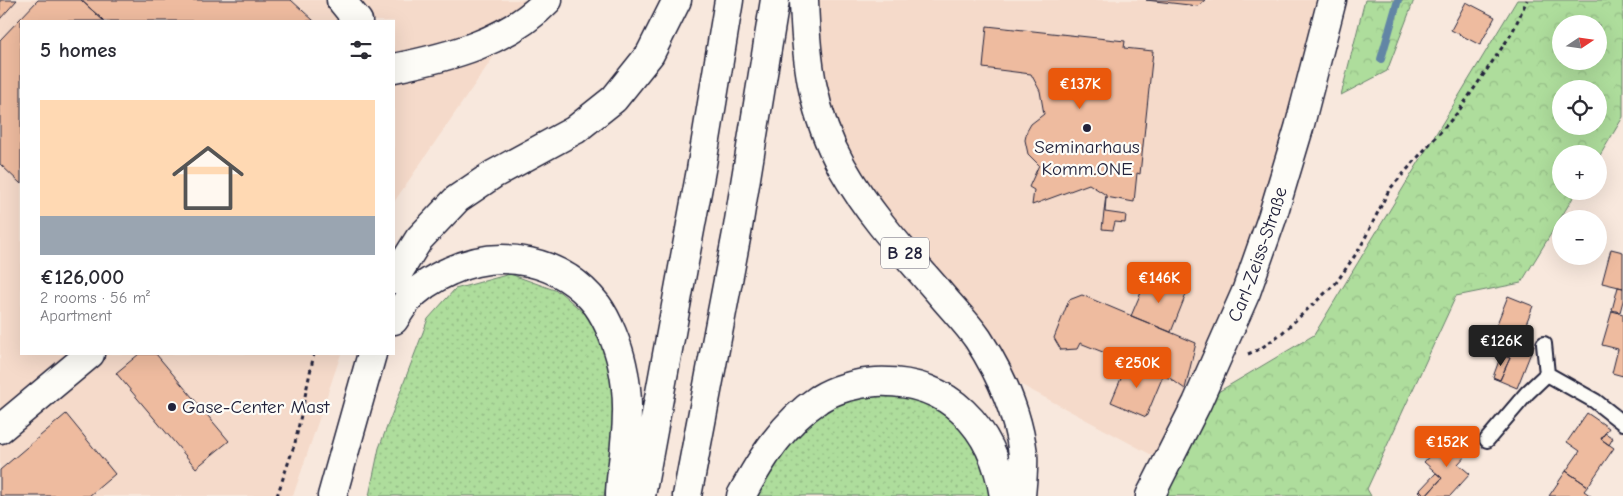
<!DOCTYPE html>
<meta charset="utf-8">
<style>
:root{--surface:#fff;--page:#f2f2f3;--text:#2b2b33;--muted:#7c7c81;--accent:#ea580c}
body{margin:0;font-family:"Comic Neue",sans-serif;background:var(--page);color:var(--text);height:100vh;display:flex;flex-direction:column;font-size:19px;white-space:nowrap}
*{box-sizing:border-box;margin:0}
p{font-size:16px;color:var(--muted)}
.icon{flex:none;width:28px;height:28px;fill:none;stroke:currentColor;stroke-width:2;stroke-linecap:round;stroke-linejoin:round}
.map{position:relative;flex:1;overflow:hidden}
.details{position:absolute;left:20px;top:20px;width:375px;height:335px;display:flex;flex-direction:column;background:var(--surface);border-radius:0px;box-shadow:0 5px 20px #0002}
.details>*{flex:none}
.needle{width:32px;rotate:77deg}
.buttons{position:absolute;left:1552px;top:15px;display:grid;gap:10px}
.buttons a{display:grid;place-items:center;width:55px;height:55px;border-radius:50%;background:var(--surface);box-shadow:0 5px 20px #0002;font-size:25px}
.price{position:absolute;translate:-50% -42px;padding:0 11px;border-radius:5px;background:var(--accent);color:#fff;font-size:16px;line-height:32px;filter:drop-shadow(0 1px 2px #0008)}
.price::after{content:'';position:absolute;left:50%;top:30px;width:15px;height:11px;margin-left:-8px;background:inherit;clip-path:polygon(0 0,100% 0,50% 100%)}
.price.active{background:#222;color:#fff}
ul{padding:0;list-style:none}
li{display:grid;align-content:center;gap:10px;height:265px;padding:0 20px}
li span{display:grid;place-items:center;height:155px;border-radius:0px;color:#555}
li>.icon{margin-inline-start:auto}
span .icon{width:90px;height:90px;fill:#fffc;stroke-width:1}
li b{font-size:21px}
h2{display:flex;justify-content:space-between;align-items:center;height:60px;padding:0 20px;font-size:21px}
.map>svg:first-child{display:block}
.built{fill:#f5daca}
.grass{fill:url(#grass-dots);stroke:#68806c}
.forest{fill:url(#forest-crowns);stroke:#68806c;fill-rule:evenodd}
.lines{fill:none;stroke-linecap:round;stroke-linejoin:round}
.stream{stroke:#6286a5;stroke-width:8}
.building{fill:#eebb9f;stroke:#22223b}
.service-casing{stroke:#22223b;stroke-width:18}
.minor-casing{stroke:#22223b;stroke-width:31}
.tertiary-casing{stroke:#22223b;stroke-width:31}
.trunk-casing{stroke:#22223b;stroke-width:31}
.path{stroke:#22223b;stroke-width:3;stroke-dasharray:4 4;stroke-linecap:butt}
.service{stroke:#fdfcf7;stroke-width:14}
.minor{stroke:#fdfcf7;stroke-width:28}
.tertiary{stroke:#fdfcf7;stroke-width:28}
.trunk{stroke:#fdfcf7;stroke-width:28}
.poi-dot{fill:#22223b;stroke:#fdfcf7;stroke-width:2}
.labels{text-anchor:middle;dominant-baseline:central;stroke-width:4.5;stroke-linejoin:round;paint-order:stroke}
.shield{fill:#fdfcf7;stroke:#646373;stroke-width:1}
.shield-label{font-size:18px;font-weight:bold;fill:#22223b}
.poi-label{font-size:19px;fill:#22223b;stroke:#fdfcf7}
.street-label{font-size:19px;fill:#22223b;stroke:#fdfcf7}
</style>
<div class="map">
<svg width="1623" height="496" viewBox="0 0 1623 496">
<defs>
<pattern id="grass-dots" width="8" height="8" patternUnits="userSpaceOnUse" patternTransform="scale(1.25)"><rect width="8" height="8" fill="#aedd9c"/><path d="M2 2h.1M6 6h.1" fill="none" stroke="#95bd87" stroke-width="1.8" stroke-linecap="round"/></pattern>
<pattern id="forest-crowns" width="20" height="18" patternUnits="userSpaceOnUse" patternTransform="scale(1.25)"><rect width="20" height="18" fill="#aedd9c"/><path d="M2 6a3 3 0 1 1 6 0M12 15a3 3 0 1 1 6 0" fill="none" stroke="#95bd87"/></pattern>
</defs>
<rect width="100%" height="100%" fill="#f8e8dd"/>
<filter id="ink" filterUnits="userSpaceOnUse"><feTurbulence type="fractalNoise" baseFrequency=".02" numOctaves="2"/><feDisplacementMap in="SourceGraphic" scale="10" xChannelSelector="R" yChannelSelector="G"/><feConvolveMatrix kernelMatrix="1 2 1 2 8 2 1 2 1" color-interpolation-filters="sRGB"/></filter>
<g filter="url(#ink)">
<!-- built -->
<path class="built" d="M 0,0 L 543,0 L 503,43 L 394,202 L 394,21 L 21,21 L 21,354 L 341,354 L 293,496 L 0,496 Z
M 818,0 L 1324,0 L 1266,215 L 1161,460 L 1014,381 L 904,234 L 852,161 L 838,124 L 824,76 Z"/>
<!-- grass -->
<path class="grass" d="M 510,274 L 560,292 L 592,320 L 618,382 L 612,456 L 604,496 L 369,496 L 379,448 L 428,319 L 455,289 Z
M 838,390 L 945,398 L 1004,496 L 741,496 Z"/>
<!-- forest -->
<path class="forest" d="M 1365,0 L 1414,0 L 1387,71 L 1341,95 Z
M 1517,0 L 1623,0 L 1623,117 L 1599,157 L 1599,154 L 1561,154 L 1561,191 L 1577,191 L 1521,283 L 1456,296 L 1367,489 L 1371,496 L 1161,496 L 1218,392 L 1314,335 ZM 1561,24 L 1599,24 L 1599,61 L 1561,61 ZM 1561,89 L 1599,89 L 1599,126 L 1561,126 Z"/>
<g class="lines">
<!-- stream -->
<path class="stream" d="M 1381,59 L 1398,0"/>
</g>
<!-- building -->
<path class="building" d="M 0,0 L 17,0 L 0,19 Z
M 38,0 L 81,0 L 104,21 L 21,21 L 21,184 L 0,164 L 0,40 Z
M 81,0 L 291,0 L 314,21 L 104,21 Z
M 1146,0 L 1205,0 L 1198,6 Z
M 1466,2 L 1495,17 L 1480,45 L 1451,30 Z
M 987,26 L 1125,41 L 1124,48 L 1153,51 L 1140,174 L 1137,173 L 1134,202 L 1106,197 L 1105,212 L 1126,215 L 1125,223 L 1115,222 L 1113,230 L 1102,229 L 1106,195 L 1089,184 L 1032,205 L 1034,190 L 1029,187 L 1039,165 L 1028,154 L 1025,140 L 1027,131 L 1031,124 L 1044,114 L 1040,91 L 1031,74 L 983,68 Z
M 1611,249 L 1623,252 L 1623,288 L 1602,283 Z
M 1148,276 L 1187,292 L 1171,332 L 1131,316 Z
M 1618,287 L 1623,288 L 1623,301 L 1620,312 L 1612,310 Z
M 1082,295 L 1196,343 L 1185,389 L 1171,379 L 1080,343 L 1077,349 L 1061,350 L 1054,338 L 1069,300 Z
M 1508,296 L 1533,306 L 1520,339 L 1534,345 L 1517,388 L 1493,378 L 1500,380 L 1510,358 L 1487,349 Z
M 1612,311 L 1623,314 L 1623,376 L 1612,373 L 1618,349 L 1602,345 Z
M 139,354 L 156,354 L 229,441 L 196,468 L 116,373 Z
M 1501,355 L 1510,358 L 1500,380 L 1493,377 Z
M 1128,362 L 1163,376 L 1146,417 L 1111,402 Z
M 1587,413 L 1609,428 L 1601,439 L 1614,448 L 1588,486 L 1566,471 L 1580,451 L 1567,442 Z
M 66,414 L 115,474 L 89,496 L 0,496 L 0,470 Z
M 1605,433 L 1613,438 L 1609,445 L 1601,439 Z
M 1447,436 L 1467,454 L 1458,464 L 1470,474 L 1450,496 L 1424,496 L 1419,491 L 1420,490 L 1426,496 L 1442,478 L 1424,462 Z
M 1566,471 L 1588,486 L 1584,491 L 1591,496 L 1549,496 Z
M 1436,473 L 1442,478 L 1426,496 L 1420,490 Z"/>
<g class="lines">
<!-- service casing -->
<g class="service-casing">
<path id="service" d="M 1544,344 L 1547,374
M 1487,440 L 1527,393 L 1547,374 L 1595,401 L 1623,423"/>
</g>
<!-- minor casing -->
<g class="minor-casing">
<path id="minor" d="M 341,0 L 358,21
M 394,68 C 449,57 508,42 548,0
M 0,429 L 90,354"/>
</g>
<!-- tertiary casing -->
<g class="tertiary-casing">
<g id="tertiary">
<path id="s1" d="M 1150,496 L 1197,403 L 1246,292 L 1272,218 L 1299,128 L 1332,0"/>
</g>
</g>
<!-- trunk casing -->
<g class="trunk-casing">
<path id="trunk" d="M 804,0 C 806,60 812,114 842,167 C 868,213 903,251 937,290 C 950,306 966,322 978,339 C 1000,373 1018,414 1023,454 C 1024,468 1022,483 1021,496
M 394,279 L 419,239 L 457,199 L 494,174 L 575,130 L 614,99 L 650,54 L 677,0
M 394,320 C 398,314 402,307 407,301 C 418,288 434,278 450,271 C 501,247 562,260 597,305 C 608,320 618,346 622,364 C 628,389 628,418 625,443 C 624,461 620,478 620,496
M 332,496 L 372,354
M 641,496 L 701,170 L 729,0
M 687,496 L 737,233 L 775,0
M 741,496 C 761,459 783,423 819,399 C 835,389 857,383 876,382 C 949,379 993,427 1004,496"/>
</g>
<!-- path -->
<path class="path" d="M 1248,354 L 1260,349 L 1282,333 L 1336,283 L 1360,248 L 1389,190 L 1458,112 L 1512,33 L 1527,0
M 277,496 L 295,443 L 314,354"/>
<!-- service -->
<use href="#service" class="service"/>
<!-- minor -->
<use href="#minor" class="minor"/>
<!-- tertiary -->
<use href="#tertiary" class="tertiary"/>
<!-- trunk -->
<use href="#trunk" class="trunk"/>
</g>
</g>
<!-- markers -->
<g class="poi-dot">
<circle cx="1087" cy="128" r="5"/>
<circle cx="172" cy="407" r="5"/>
</g>
<g class="labels">
<!-- shield labels -->
<rect class="shield" x="881" y="237.5" width="48" height="31" rx="4"/>
<g class="shield-label">
<text x="905" y="253">B 28</text>
</g>
<!-- poi labels -->
<g class="poi-label">
<text x="1087" y="147">Seminarhaus<tspan x="1087" dy="22">Komm.ONE</tspan></text>
<text x="182" y="407" text-anchor="start">Gase-Center Mast</text>
</g>
<!-- street labels -->
<g class="street-label">
<text stroke="none"><textPath href="#s1" startOffset="265">Carl-Zeiss-Straße</textPath></text>
</g>
</g>
</svg>
<div class="buttons">
<a><svg class="needle" viewBox="-14 -14 28 28"><path d="M0-13l5 13h-10z" fill="#e53935"/><path d="M0 13l5-13h-10z" fill="#7c7c81"/></svg></a>
<a><svg class="icon" aria-label="locate" viewBox="0 0 24 24"><circle cx="12" cy="12" r="6"/><path d="M12 2v4M12 18v4M2 12h4M18 12h4"/></svg></a>
<a>+</a>
<a>−</a>
</div>
<b class="price" style="left:1080px;top:110px">€137K</b>
<b class="price" style="left:1159px;top:304px">€146K</b>
<b class="price active" style="left:1501px;top:367px">€126K</b>
<b class="price" style="left:1137px;top:389px">€250K</b>
<b class="price" style="left:1447px;top:468px">€152K</b>
<section class="details">
<h2>5 homes<svg class="icon" aria-label="filters" viewBox="0 0 24 24"><path d="M4 7h16M4 17h16"/><circle cx="9" cy="7" r="2"/><circle cx="15" cy="17" r="2"/></svg></h2>
<ul>
<li><span style="background:linear-gradient(#ffd9b3 75%,#9aa5b1 0)"><svg class="icon" aria-label="home" viewBox="0 0 24 24"><path d="M3 11l9-7 9 7M6 9v11h12V9"/></svg></span><div><b>€126,000</b><p>2 rooms · 56 m²</p><p>Apartment</p></div></li>
</ul>
</section>
</div>
